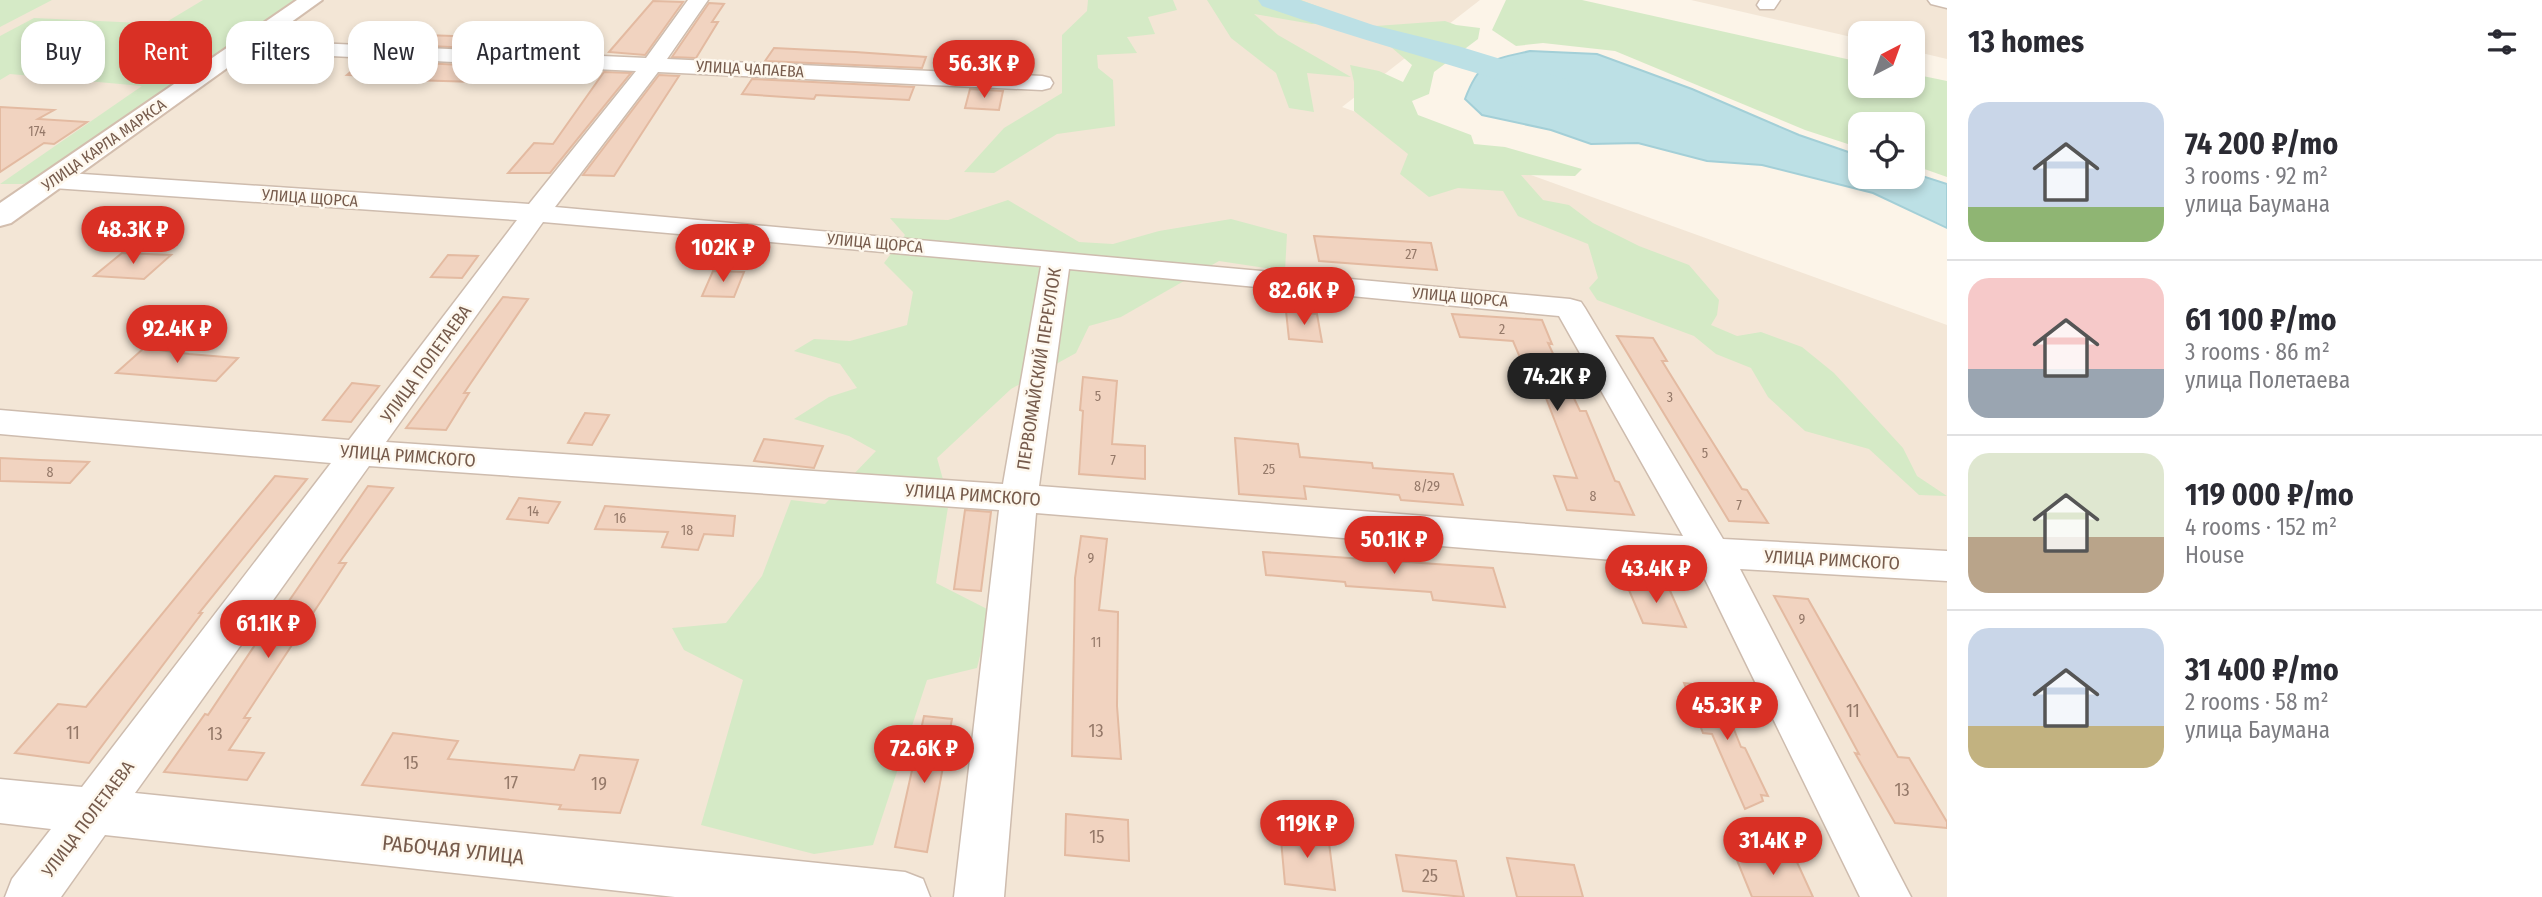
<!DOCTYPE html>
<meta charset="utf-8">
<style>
:root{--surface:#fff;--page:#f7f7f7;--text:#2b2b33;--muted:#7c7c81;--line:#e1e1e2;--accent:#d93025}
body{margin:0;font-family:"Fira Sans Condensed",sans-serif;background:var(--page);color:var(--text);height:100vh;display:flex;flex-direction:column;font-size:26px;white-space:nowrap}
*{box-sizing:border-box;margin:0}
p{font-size:23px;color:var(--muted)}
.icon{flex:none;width:38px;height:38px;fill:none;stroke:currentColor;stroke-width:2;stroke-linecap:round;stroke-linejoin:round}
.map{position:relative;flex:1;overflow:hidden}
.drawer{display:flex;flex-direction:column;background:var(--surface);width:595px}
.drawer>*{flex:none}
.hud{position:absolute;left:21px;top:21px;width:665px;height:63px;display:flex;gap:14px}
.needle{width:46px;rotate:41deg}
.fabs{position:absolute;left:1848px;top:21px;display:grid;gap:14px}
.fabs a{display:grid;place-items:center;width:77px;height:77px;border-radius:14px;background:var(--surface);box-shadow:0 4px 10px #0003;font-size:35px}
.price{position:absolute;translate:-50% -60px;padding:0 16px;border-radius:24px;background:var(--accent);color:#fff;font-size:23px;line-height:46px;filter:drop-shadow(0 2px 4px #0008)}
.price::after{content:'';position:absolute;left:50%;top:42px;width:21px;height:16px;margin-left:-10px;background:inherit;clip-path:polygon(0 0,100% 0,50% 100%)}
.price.on{background:#222;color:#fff}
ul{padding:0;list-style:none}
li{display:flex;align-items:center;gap:21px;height:175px;padding:0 21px}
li+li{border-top:2px solid var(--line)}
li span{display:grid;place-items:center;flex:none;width:196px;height:140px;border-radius:21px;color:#555}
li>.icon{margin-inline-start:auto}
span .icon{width:84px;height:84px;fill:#fffc;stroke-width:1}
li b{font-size:30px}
h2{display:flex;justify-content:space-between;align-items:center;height:84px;padding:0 21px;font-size:30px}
.pill{padding:0 24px;border-radius:21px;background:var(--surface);box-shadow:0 4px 10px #0003;font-size:24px;line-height:63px}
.pill.on{background:var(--accent);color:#fff}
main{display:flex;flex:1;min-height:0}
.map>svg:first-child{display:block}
.residential{fill:#f3e6d6}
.green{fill:#d5eac6}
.water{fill:#bce0e5;stroke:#a3cfd7;stroke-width:2}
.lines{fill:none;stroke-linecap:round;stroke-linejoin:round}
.river{fill:#bce0e5;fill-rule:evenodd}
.building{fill:#f1d3c0;stroke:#e3baa1;stroke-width:2}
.street-casing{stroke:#cebcae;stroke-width:3}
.secondary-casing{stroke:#d3beae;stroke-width:4}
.street{fill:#fff;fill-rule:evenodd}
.secondary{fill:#fff;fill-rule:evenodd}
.labels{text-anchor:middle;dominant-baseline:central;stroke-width:5;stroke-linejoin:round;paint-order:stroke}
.number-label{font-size:14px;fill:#957969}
.far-street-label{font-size:16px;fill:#765b4c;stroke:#fef8ee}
.street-label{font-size:18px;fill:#765b4c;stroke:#fef8ee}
.near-number-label{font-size:18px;fill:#957969}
.near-street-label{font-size:21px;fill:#765b4c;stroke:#fef8ee}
</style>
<main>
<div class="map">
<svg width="1947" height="897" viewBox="0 0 1947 897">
<rect width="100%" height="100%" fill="#fcf4e8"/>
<!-- residential -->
<path class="residential" d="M 0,0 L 1480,0 L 1342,107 L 1947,325 L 1947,897 L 0,897 Z
M 1691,0 L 1947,0 L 1947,59 L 1913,51 L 1913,33 L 1860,33 L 1860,39 Z"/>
<!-- green -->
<path class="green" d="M 0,0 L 52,0 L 0,27 Z
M 203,0 L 294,0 L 44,177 L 23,184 L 0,184 L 142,86 L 10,74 L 0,80 L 0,36 L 34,18 L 163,24 Z
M 1088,0 L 1173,0 L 1177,10 L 1148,17 L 1155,34 L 1127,37 L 1137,53 L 1097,55 L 1098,68 L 1113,80 L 1115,126 L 1057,134 L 994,173 L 964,172 L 1004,128 L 1062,93 L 1062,35 L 1087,11 Z
M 1207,0 L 1301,0 L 1356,21 L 1312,24 L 1254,14 L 1278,35 L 1351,77 L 1307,73 L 1314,112 L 1289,108 L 1276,73 L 1231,38 Z
M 1506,0 L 1582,0 L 1860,62 L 1860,86 L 1913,86 L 1913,74 L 1947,81 L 1947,177 L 1913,165 L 1913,124 L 1860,124 L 1860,148 L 1805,130 L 1615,51 L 1543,43 L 1516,46 L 1492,30 Z
M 1445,21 L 1456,25 L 1480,28 L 1478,39 L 1434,72 L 1429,94 L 1412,101 L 1418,115 L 1471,135 L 1474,144 L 1505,147 L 1582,169 L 1575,176 L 1521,175 L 1543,200 L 1569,205 L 1593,223 L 1639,246 L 1689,265 L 1719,300 L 1717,315 L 1711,325 L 1737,336 L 1761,332 L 1802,347 L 1834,373 L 1903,448 L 1917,476 L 1947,496 L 1919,495 L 1869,449 L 1805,431 L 1768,397 L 1751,368 L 1716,354 L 1694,336 L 1597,300 L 1589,288 L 1598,278 L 1588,244 L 1518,216 L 1503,191 L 1458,188 L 1429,197 L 1400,174 L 1408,154 L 1354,111 L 1354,82 L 1350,65 L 1379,71 L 1403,82 L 1412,65 L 1391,47 L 1376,26 Z
M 1008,200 L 1079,242 L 1113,244 L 1159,231 L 1231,219 L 1287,234 L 1285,271 L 1219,261 L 1121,317 L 1089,326 L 1076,353 L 1011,389 L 937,458 L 949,501 L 936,583 L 991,611 L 977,668 L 927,680 L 873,845 L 814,854 L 701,825 L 743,680 L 684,650 L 672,628 L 726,623 L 762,576 L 791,500 L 825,504 L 876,451 L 849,436 L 794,419 L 829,397 L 857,388 L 840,364 L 794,351 L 814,339 L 850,341 L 907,325 L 913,292 L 884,263 L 905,235 L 890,218 L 948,220 Z"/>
<!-- water -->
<path class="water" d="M 1530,51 L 1597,54 L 1692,89 L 1799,135 L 1860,156 L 1860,177 L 1913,177 L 1913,173 L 1947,184 L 1947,228 L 1873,193 L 1762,165 L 1707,161 L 1638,143 L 1591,144 L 1551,130 L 1482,115 L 1465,99 C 1480,59 1491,60 1530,51 Z"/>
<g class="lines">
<!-- river -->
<path class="river" d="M 1258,0 L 1300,0 L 1373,25 L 1458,46 L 1566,79 L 1570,86 L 1566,93 L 1554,96 L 1542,93 C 1449,64 1354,38 1262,6 Z"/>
</g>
<!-- building -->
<path class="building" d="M 653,1 L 683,2 L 645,55 L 609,52 Z
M 709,3 L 724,4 L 712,22 L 718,22 L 696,58 L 672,57 Z
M 398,34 L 507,38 L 547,41 L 538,51 L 386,44 Z
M 774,48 L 855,52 L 926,57 L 922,68 L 765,61 Z
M 365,60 L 522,68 L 509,83 L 379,79 L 381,77 L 347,75 Z
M 978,62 L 1010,63 L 1008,72 L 976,70 Z
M 604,72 L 631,73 L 550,173 L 508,173 L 534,143 L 553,144 Z
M 659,75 L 679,76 L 614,176 L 583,175 Z
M 752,79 L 914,87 L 909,100 L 816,95 L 814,99 L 742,94 Z
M 970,89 L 1003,91 L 999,110 L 965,108 Z
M 0,107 L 54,110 L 38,119 L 87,122 L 54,144 L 44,143 L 0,172 Z
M 1314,236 L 1431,243 L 1437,270 L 1319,261 Z
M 122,253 L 171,255 L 144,279 L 94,276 Z
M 448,255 L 478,256 L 462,278 L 431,277 Z
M 713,271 L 744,272 L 734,297 L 702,296 Z
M 503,297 L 528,299 L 464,393 L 469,393 L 446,430 L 406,428 Z
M 1286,311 L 1317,314 L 1322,342 L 1289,339 Z
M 1452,314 L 1542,320 L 1552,344 L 1548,343 L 1580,411 L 1586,411 L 1615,481 L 1619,482 L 1634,515 L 1567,510 L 1554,476 L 1577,478 L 1544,393 L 1535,393 L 1513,341 L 1460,337 Z
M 1617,336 L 1653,338 L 1667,361 L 1662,361 L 1698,419 L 1742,489 L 1747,490 L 1768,523 L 1729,521 Z
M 144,348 L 189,354 L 238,358 L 216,381 L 116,373 Z
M 1083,377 L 1117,381 L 1112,444 L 1145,446 L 1145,479 L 1079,474 L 1083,411 L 1080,410 Z
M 352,383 L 379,386 L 351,422 L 323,420 Z
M 585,413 L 609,415 L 592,445 L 568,443 Z
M 1235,438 L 1298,444 L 1300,457 L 1372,463 L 1373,468 L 1453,474 L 1463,505 L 1401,500 L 1399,495 L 1304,486 L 1306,499 L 1239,494 Z
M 764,439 L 823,446 L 814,468 L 754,461 Z
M 0,458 L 40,460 L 89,462 L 70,483 L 0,481 Z
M 275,476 L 307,479 L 199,613 L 202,613 L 89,763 L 15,753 L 58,704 L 86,707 Z
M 368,486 L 393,488 L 339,563 L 346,563 L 244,718 L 250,718 L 229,750 L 264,753 L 247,780 L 164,772 L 205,714 L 208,715 L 267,627 L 271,627 Z
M 519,498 L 560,502 L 548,523 L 507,519 Z
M 605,506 L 735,516 L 733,536 L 704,534 L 698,550 L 662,547 L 668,532 L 595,529 Z
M 965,510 L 991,512 L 981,591 L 954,589 Z
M 1081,536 L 1107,539 L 1099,610 L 1118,612 L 1117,706 L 1121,759 L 1072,756 L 1075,578 Z
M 1263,552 L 1493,568 L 1505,607 L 1433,600 L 1431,592 L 1346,586 L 1345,582 L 1266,575 Z
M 1626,583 L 1668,586 L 1686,627 L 1643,623 Z
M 1774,596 L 1808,599 L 1898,757 L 1909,758 L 1947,822 L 1947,828 L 1895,823 L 1855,753 L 1859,754 Z
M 1684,683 L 1717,687 L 1741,747 L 1745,748 L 1768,796 L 1761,795 L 1763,801 L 1745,809 L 1712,734 L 1703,733 Z
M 924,716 L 952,719 L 927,852 L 895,847 Z
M 393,733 L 458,741 L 448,759 L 574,770 L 580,755 L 638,760 L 620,813 L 559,809 L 561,805 L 362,785 Z
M 1066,814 L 1128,820 L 1129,861 L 1065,855 Z
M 1280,829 L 1328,835 L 1335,890 L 1285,884 Z
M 1734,853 L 1796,860 L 1813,897 L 1752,897 Z
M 1396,855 L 1456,861 L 1464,897 L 1403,891 Z
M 1507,858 L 1574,865 L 1583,897 L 1517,897 Z"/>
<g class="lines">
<!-- street casing -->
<g class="street-casing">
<path id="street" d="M 688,0 L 708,0 L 667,59 L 1042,76 L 1050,78 L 1053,83 L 1050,88 L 1042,90 L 658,72 L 555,207 L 1570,299 L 1581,302 L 1585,308 L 1723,539 L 1947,551 L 1947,581 L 1740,569 L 1911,897 L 1860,897 L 1699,567 L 1036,513 L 1004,897 L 954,897 L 999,510 L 369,466 L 135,793 L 905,872 L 923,879 L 930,897 L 675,897 L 105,835 L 61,897 L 5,897 L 12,879 L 51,829 L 0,823 L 0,779 L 82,787 L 331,463 L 0,434 L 0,410 L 349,440 L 517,220 L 53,188 L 44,185 L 40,180 L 44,175 L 53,172 L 529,204 L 636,71 L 248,52 L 241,50 L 237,46 L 241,42 L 248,40 L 646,58 ZM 543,222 L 1041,266 L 1003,484 L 386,442 ZM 1069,269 L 1559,316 L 1683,536 L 1039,486 Z
M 1760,0 L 1780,0 L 1774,9 L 1760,9 L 1757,5 Z
M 1928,0 L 1947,0 L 1947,8 L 1931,4 Z"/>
</g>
<!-- secondary casing -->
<g class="secondary-casing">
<path id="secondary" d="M 297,0 L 322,0 L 11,223 L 0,226 L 0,203 Z"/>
</g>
<!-- street -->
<use href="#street" class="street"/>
<!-- secondary -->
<use href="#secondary" class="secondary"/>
</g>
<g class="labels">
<!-- number labels -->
<g class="number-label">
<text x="37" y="131">174</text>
<text x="1411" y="254">27</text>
<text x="1502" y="329">2</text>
<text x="1098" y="396">5</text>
<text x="1670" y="397">3</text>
<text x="1705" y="453">5</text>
<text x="1113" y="460">7</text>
<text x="1269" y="469">25</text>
<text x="50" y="472">8</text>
<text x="1427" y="486">8/29</text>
<text x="1593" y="496">8</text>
<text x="1739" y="505">7</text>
<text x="533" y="511">14</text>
<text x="620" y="518">16</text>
<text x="687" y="530">18</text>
<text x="1091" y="558">9</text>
<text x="1802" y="619">9</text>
<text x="1096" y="642">11</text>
</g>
<!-- far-street labels -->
<g class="far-street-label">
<text transform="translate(750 69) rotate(3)">УЛИЦА ЧАПАЕВА</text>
<text transform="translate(104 145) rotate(-35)">УЛИЦА КАРЛА МАРКСА</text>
<text transform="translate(310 198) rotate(4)">УЛИЦА ЩОРСА</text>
<text transform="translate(875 243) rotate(5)">УЛИЦА ЩОРСА</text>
<text transform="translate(1460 297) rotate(5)">УЛИЦА ЩОРСА</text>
</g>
<!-- street labels -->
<g class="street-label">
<text transform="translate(426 364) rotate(-54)">УЛИЦА ПОЛЕТАЕВА</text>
<text transform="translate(1039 369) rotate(-81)">ПЕРВОМАЙСКИЙ ПЕРЕУЛОК</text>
<text transform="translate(408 456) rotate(4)">УЛИЦА РИМСКОГО</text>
<text transform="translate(973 495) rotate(4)">УЛИЦА РИМСКОГО</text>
<text transform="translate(1832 560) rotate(3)">УЛИЦА РИМСКОГО</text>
<text transform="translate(88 819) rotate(-53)">УЛИЦА ПОЛЕТАЕВА</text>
</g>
<!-- near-number labels -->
<g class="near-number-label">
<text x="1853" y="711">11</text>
<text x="1096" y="731">13</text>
<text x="73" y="733">11</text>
<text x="215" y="734">13</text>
<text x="411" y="763">15</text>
<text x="511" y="783">17</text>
<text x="599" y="784">19</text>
<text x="1902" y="790">13</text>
<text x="1097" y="837">15</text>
<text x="1430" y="876">25</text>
</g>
<!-- near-street labels -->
<g class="near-street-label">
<text transform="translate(453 850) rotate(6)">РАБОЧАЯ УЛИЦА</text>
</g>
</g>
</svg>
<div class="fabs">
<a><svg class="needle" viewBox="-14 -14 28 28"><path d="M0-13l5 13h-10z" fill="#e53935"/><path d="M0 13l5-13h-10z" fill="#7c7c81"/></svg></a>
<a><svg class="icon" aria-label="locate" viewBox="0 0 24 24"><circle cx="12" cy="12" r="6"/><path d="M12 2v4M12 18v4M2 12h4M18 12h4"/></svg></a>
</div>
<b class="price" style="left:984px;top:100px">56.3K ₽</b>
<b class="price" style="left:133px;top:266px">48.3K ₽</b>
<b class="price" style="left:723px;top:284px">102K ₽</b>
<b class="price" style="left:1304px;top:327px">82.6K ₽</b>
<b class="price" style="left:177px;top:365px">92.4K ₽</b>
<b class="price on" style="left:1557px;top:413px">74.2K ₽</b>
<b class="price" style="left:1394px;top:576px">50.1K ₽</b>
<b class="price" style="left:1656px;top:605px">43.4K ₽</b>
<b class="price" style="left:268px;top:660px">61.1K ₽</b>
<b class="price" style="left:1727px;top:742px">45.3K ₽</b>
<b class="price" style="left:924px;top:785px">72.6K ₽</b>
<b class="price" style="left:1307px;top:860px">119K ₽</b>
<b class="price" style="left:1773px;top:877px">31.4K ₽</b>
<div class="hud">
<a class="pill">Buy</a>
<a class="pill on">Rent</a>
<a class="pill">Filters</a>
<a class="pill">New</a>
<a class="pill">Apartment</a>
</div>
</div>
<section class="drawer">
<h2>13 homes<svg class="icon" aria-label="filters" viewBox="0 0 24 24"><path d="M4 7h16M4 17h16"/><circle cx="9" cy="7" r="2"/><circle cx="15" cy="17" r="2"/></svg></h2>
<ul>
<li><span style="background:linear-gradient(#c9d6e8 75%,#8fb573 0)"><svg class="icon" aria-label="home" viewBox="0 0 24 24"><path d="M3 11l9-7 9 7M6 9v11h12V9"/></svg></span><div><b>74 200 ₽/mo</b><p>3 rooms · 92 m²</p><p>улица Баумана</p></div></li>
<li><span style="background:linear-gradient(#f6c9c9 65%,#9aa5b1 0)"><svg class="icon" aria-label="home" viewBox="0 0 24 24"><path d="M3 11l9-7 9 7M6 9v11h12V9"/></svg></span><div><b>61 100 ₽/mo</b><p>3 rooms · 86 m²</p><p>улица Полетаева</p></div></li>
<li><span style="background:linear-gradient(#dfe7d0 60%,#b9a48a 0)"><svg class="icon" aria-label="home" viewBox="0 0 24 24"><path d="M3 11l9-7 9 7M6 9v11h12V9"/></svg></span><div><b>119 000 ₽/mo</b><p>4 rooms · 152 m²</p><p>House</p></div></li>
<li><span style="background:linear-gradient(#c9d6e8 70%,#c2b280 0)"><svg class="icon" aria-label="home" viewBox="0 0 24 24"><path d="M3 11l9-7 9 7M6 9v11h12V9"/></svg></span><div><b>31 400 ₽/mo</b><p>2 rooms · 58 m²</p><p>улица Баумана</p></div></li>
</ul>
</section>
</main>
